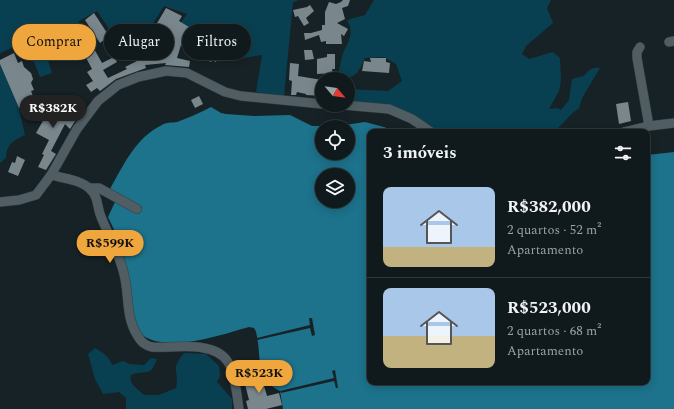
<!DOCTYPE html>
<html lang="pt">
<meta charset="utf-8">
<style>
:root{--surface:#101a1c;--page:#192325;--text:#f1f3f6;--muted:#9ca1a3;--line:#30383b;--accent:#efa73d}
body{margin:0;font-family:Spectral,serif;background:var(--page);color:var(--text);height:100vh;display:flex;flex-direction:column;font-size:15px;white-space:nowrap}
*{box-sizing:border-box;margin:0}
p{font-size:13px;color:var(--muted)}
.icon{flex:none;width:22px;height:22px;fill:none;stroke:currentColor;stroke-width:2;stroke-linecap:round;stroke-linejoin:round}
.map{position:relative;flex:1;overflow:hidden}
.details{position:absolute;left:367px;top:129px;width:283px;height:256px;display:flex;flex-direction:column;background:var(--surface);border-radius:8px;box-shadow:0 2px 10px #0003,0 0 0 1px var(--line)}
.details>*{flex:none}
.top-card{position:absolute;left:12px;top:24px;width:295px;height:36px;display:flex;gap:8px}
.needle{width:26px;rotate:119deg}
.tools{position:absolute;left:315px;top:72px;display:grid;gap:8px}
.tools a{display:grid;place-items:center;width:40px;height:40px;border-radius:50%;background:var(--surface);box-shadow:0 2px 10px #0003,0 0 0 1px var(--line);font-size:20px}
.price{position:absolute;translate:-50% -34px;padding:0 9px;border-radius:14px;background:var(--accent);color:#111;font-size:13px;line-height:26px;filter:drop-shadow(0 1px 2px #0008)}
.price::after{content:'';position:absolute;left:50%;top:24px;width:12px;height:9px;margin-left:-6px;background:inherit;clip-path:polygon(0 0,100% 0,50% 100%)}
.price.on{background:#222;color:#fff}
ul{padding:0;list-style:none}
li{display:flex;align-items:center;gap:12px;height:100px;padding:0 16px}
li+li{border-top:1px solid var(--line)}
li span{display:grid;place-items:center;flex:none;width:112px;height:80px;border-radius:8px;color:#555}
li>.icon{margin-inline-start:auto}
span .icon{width:48px;height:48px;fill:#fffc;stroke-width:1}
li b{font-size:17px}
h2{display:flex;justify-content:space-between;align-items:center;height:48px;padding:0 16px;font-size:17px}
.tag{padding:0 14px;border-radius:18px;background:var(--surface);box-shadow:0 2px 10px #0003,0 0 0 1px var(--line);font-size:14px;line-height:36px}
.tag.on{background:var(--accent);color:#111}
.map>svg:first-child{display:block}
.green{fill:#084051}
.water{fill:#1d728c;fill-rule:evenodd}
.pier{fill:#162226}
.building{fill:#79878d}
.lines{fill:none;stroke-linecap:round;stroke-linejoin:round}
.minor-casing{stroke:#373f43;stroke-width:10}
.minor{stroke:#505e63;stroke-width:9}
</style>
<div class="map">
<svg width="674" height="409" viewBox="0 0 674 409">
<rect width="100%" height="100%" fill="#162226"/>
<!-- green -->
<path class="green" d="M 0,0 L 300,0 L 293,2 L 284,96 L 256,92 L 262,55 L 226,61 L 227,45 L 209,40 L 193,29 L 180,24 L 187,14 L 164,6 L 144,38 L 136,34 L 134,38 L 120,27 L 112,33 L 97,11 L 79,21 L 78,33 L 51,39 L 45,50 L 52,73 L 40,77 L 26,42 L 0,53 Z
M 374,0 L 551,0 L 547,8 L 553,23 L 526,46 L 522,54 L 529,59 L 553,52 L 560,58 L 561,80 L 559,91 L 549,109 L 557,108 L 561,110 L 569,100 L 572,79 L 584,76 C 589,70 592,67 600,68 L 582,98 L 579,108 C 569,115 563,124 554,132 L 438,132 L 416,117 L 348,104 L 348,89 L 388,91 L 402,81 L 396,64 L 384,57 L 365,58 C 358,74 355,79 337,79 C 339,72 340,64 342,57 C 346,42 356,36 347,20 L 365,15 Z
M 0,64 L 19,108 L 25,135 C 13,141 7,143 6,158 L 0,163 Z
M 95,348 C 102,352 110,357 112,365 L 123,361 L 129,364 L 144,365 L 151,358 L 157,359 C 150,378 147,369 131,375 C 128,384 138,389 144,395 L 159,395 L 176,388 C 180,370 169,371 184,353 L 206,354 L 219,366 L 220,376 L 217,382 L 232,399 L 232,409 L 126,409 L 126,398 L 119,392 L 103,394 L 95,379 L 88,354 Z"/>
<!-- water -->
<path class="water" d="M 211,107 L 221,113 L 226,114 L 254,116 L 290,115 L 312,126 L 338,126 L 365,122 L 384,127 L 394,131 L 370,132 L 370,382 L 647,382 L 647,155 L 674,152 L 674,409 L 283,409 L 280,391 C 257,379 261,366 258,343 C 257,338 257,332 254,328 L 249,327 C 220,335 154,359 134,326 L 125,261 L 117,236 L 108,217 L 115,202 L 138,214 L 142,207 L 110,189 C 123,166 136,137 162,125 C 166,122 172,123 177,122 C 188,118 200,113 211,107 ZM 322,127 L 348,127 L 348,153 L 322,153 ZM 322,175 L 348,175 L 348,201 L 322,201 Z"/>
<!-- pier -->
<path class="pier" d="M 309,318 L 312,318 L 315,335 L 312,336 L 310,328 L 257,340 L 257,338 L 310,325 Z
M 335,370 L 338,388 L 336,388 L 334,381 L 281,393 L 280,391 L 334,378 L 332,371 Z"/>
<!-- building -->
<path class="building" d="M 343,0 L 350,0 L 348,6 L 342,8 L 345,19 L 337,23 L 348,29 L 344,36 L 341,34 L 342,44 L 326,44 L 326,41 L 321,42 L 319,35 L 305,40 L 304,33 L 311,33 L 322,30 L 322,25 L 325,25 L 325,12 L 329,2 L 336,4 L 341,2 Z
M 310,5 L 314,11 L 306,18 L 309,23 L 304,26 L 298,16 L 295,17 L 293,10 L 307,7 Z
M 166,8 L 182,16 L 179,21 L 189,27 L 183,39 L 192,43 L 189,49 L 181,45 L 177,58 L 190,61 L 189,67 L 165,65 L 166,63 L 145,65 L 146,68 L 116,79 L 100,91 L 97,88 L 91,92 L 86,85 L 93,81 L 87,72 L 92,69 L 83,52 L 93,47 L 102,63 L 114,57 L 117,62 L 103,70 L 108,78 L 127,69 L 125,67 L 139,60 L 137,53 L 130,49 L 138,36 L 146,42 Z
M 94,13 L 109,36 L 100,43 L 85,20 Z
M 119,27 L 126,34 L 121,39 L 129,45 L 121,54 L 114,48 L 119,43 L 111,35 Z
M 211,46 L 224,55 L 221,61 L 217,59 L 216,62 L 212,60 L 211,62 L 203,58 Z
M 304,50 L 312,50 L 314,59 L 305,60 Z
M 14,53 L 18,63 L 22,61 L 24,67 L 31,73 L 33,79 L 31,83 L 34,90 L 31,91 L 35,101 L 19,108 L 0,64 L 0,60 Z
M 327,54 L 335,54 L 335,69 L 332,69 L 333,73 L 317,74 L 317,59 L 327,57 Z
M 370,58 L 386,58 L 386,62 L 390,63 L 389,73 L 362,71 L 364,61 L 371,62 Z
M 290,63 L 299,64 L 298,76 L 322,80 L 322,96 L 306,95 L 306,94 L 297,92 L 296,95 L 291,95 L 292,81 L 289,80 Z
M 199,96 L 203,104 L 195,108 L 191,100 Z
M 38,102 L 46,107 L 44,111 L 53,117 L 58,108 L 61,110 L 65,104 L 79,115 L 70,129 L 65,124 L 51,151 L 56,154 L 46,170 L 38,167 L 44,155 L 42,154 L 49,140 L 36,133 L 44,119 L 35,114 L 37,110 L 35,108 Z
M 628,102 L 631,121 L 619,124 L 616,104 Z
M 17,156 L 25,160 L 18,176 L 8,172 L 12,162 L 15,163 Z
M 260,372 L 267,396 L 279,393 L 282,405 L 266,409 L 248,409 L 246,401 L 249,400 L 243,376 Z"/>
<g class="lines">
<!-- minor casing -->
<g class="minor-casing">
<path id="minor" d="M 669,42 L 674,41
M 640,47 L 637,52 L 637,58 L 649,126
M 343,105 L 389,109 L 412,119 L 431,132
M 624,132 L 649,126 L 674,123
M 51,175 C 63,178 81,180 90,189 C 98,196 97,205 100,214 C 108,236 121,255 125,279 C 129,298 126,317 137,335 C 139,338 141,342 145,344 C 151,349 161,347 168,347 C 186,346 217,344 228,362 C 235,373 237,396 239,409
M 90,188 L 99,188 L 137,209
M 0,202 L 19,200 L 36,195 L 51,175 L 77,129 L 98,101 L 118,85 L 138,77 L 166,71 L 187,73 L 225,92 L 241,96 L 322,104"/>
</g>
<!-- minor -->
<use href="#minor" class="minor"/>
</g>
</svg>
<div class="tools">
<a><svg class="needle" viewBox="-14 -14 28 28"><path d="M0-13l5 13h-10z" fill="#e53935"/><path d="M0 13l5-13h-10z" fill="#9ca1a3"/></svg></a>
<a><svg class="icon" aria-label="locate" viewBox="0 0 24 24"><circle cx="12" cy="12" r="6"/><path d="M12 2v4M12 18v4M2 12h4M18 12h4"/></svg></a>
<a><svg class="icon" aria-label="layers" viewBox="0 0 24 24"><path d="M12 4l9 5-9 5-9-5zM3 14l9 5 9-5"/></svg></a>
</div>
<b class="price on" style="left:53px;top:129px">R$382K</b>
<b class="price" style="left:110px;top:264px">R$599K</b>
<b class="price" style="left:259px;top:394px">R$523K</b>
<div class="top-card">
<a class="tag on">Comprar</a>
<a class="tag">Alugar</a>
<a class="tag">Filtros</a>
</div>
<section class="details">
<h2>3 imóveis<svg class="icon" aria-label="filters" viewBox="0 0 24 24"><path d="M4 7h16M4 17h16"/><circle cx="9" cy="7" r="2"/><circle cx="15" cy="17" r="2"/></svg></h2>
<ul>
<li><span style="background:linear-gradient(#a9c7e8 75%,#c2b280 0)"><svg class="icon" aria-label="home" viewBox="0 0 24 24"><path d="M3 11l9-7 9 7M6 9v11h12V9"/></svg></span><div><b>R$382,000</b><p>2 quartos · 52 m²</p><p>Apartamento</p></div></li>
<li><span style="background:linear-gradient(#a9c7e8 60%,#c2b280 0)"><svg class="icon" aria-label="home" viewBox="0 0 24 24"><path d="M3 11l9-7 9 7M6 9v11h12V9"/></svg></span><div><b>R$523,000</b><p>2 quartos · 68 m²</p><p>Apartamento</p></div></li>
</ul>
</section>
</div>
